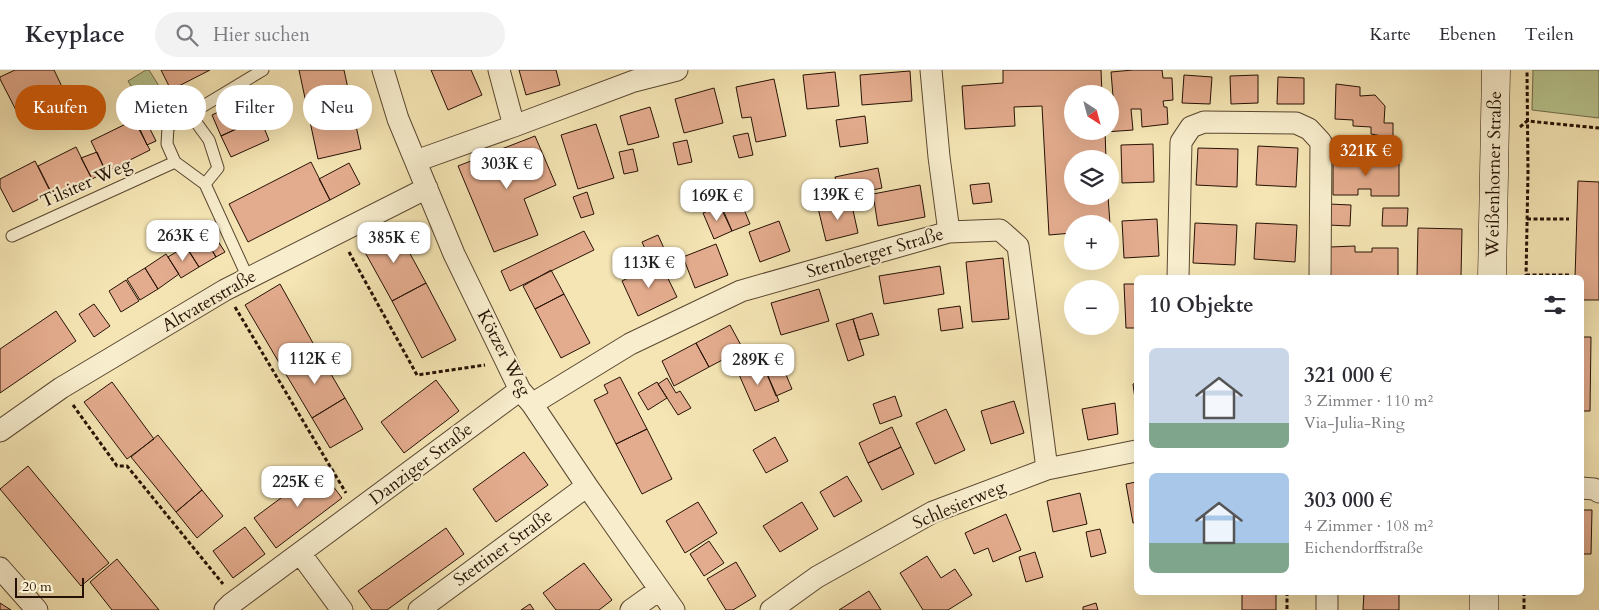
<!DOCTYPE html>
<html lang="de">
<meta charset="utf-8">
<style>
:root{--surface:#fff;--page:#f2f2f3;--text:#2b2b33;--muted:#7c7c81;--line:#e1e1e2;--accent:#b45309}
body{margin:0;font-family:Cardo,serif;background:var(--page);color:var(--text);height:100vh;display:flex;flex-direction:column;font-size:19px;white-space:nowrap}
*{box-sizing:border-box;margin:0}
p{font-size:16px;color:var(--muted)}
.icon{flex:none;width:28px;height:28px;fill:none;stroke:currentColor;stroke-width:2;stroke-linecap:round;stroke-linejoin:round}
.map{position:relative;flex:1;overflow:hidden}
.details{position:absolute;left:1134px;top:205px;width:450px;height:320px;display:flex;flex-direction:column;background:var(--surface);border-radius:8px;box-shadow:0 5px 20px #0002}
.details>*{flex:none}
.hud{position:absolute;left:15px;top:15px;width:475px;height:45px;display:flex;gap:10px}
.needle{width:32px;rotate:144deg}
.fabs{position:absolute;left:1064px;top:15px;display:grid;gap:10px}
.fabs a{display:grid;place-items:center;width:55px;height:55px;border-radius:50%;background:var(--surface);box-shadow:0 5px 20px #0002;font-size:25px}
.scale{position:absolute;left:15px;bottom:12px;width:69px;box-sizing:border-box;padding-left:5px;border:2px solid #261204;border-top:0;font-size:14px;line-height:18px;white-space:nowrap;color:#261204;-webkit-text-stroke:4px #f8eece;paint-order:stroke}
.price{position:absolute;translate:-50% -42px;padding:0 11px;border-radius:10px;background:#fff;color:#222;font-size:16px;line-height:32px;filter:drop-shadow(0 1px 2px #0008)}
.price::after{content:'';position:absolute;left:50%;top:30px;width:15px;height:11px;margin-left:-8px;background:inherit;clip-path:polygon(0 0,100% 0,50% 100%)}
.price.on{background:var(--accent);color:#fff}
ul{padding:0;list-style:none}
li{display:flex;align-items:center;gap:15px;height:125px;padding:0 15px}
li span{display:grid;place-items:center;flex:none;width:140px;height:100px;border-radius:8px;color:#555}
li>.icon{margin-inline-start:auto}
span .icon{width:60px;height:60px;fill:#fffc;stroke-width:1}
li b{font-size:21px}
h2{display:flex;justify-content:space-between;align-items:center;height:60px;padding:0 15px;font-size:21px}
.pill{padding:0 18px;border-radius:22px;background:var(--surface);box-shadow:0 5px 20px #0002;font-size:18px;line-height:45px}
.pill.on{background:var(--accent);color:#fff}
header{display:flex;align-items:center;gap:30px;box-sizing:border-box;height:70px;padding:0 25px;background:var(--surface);border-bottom:1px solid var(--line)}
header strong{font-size:24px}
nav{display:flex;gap:28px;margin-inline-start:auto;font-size:18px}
.search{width:350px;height:45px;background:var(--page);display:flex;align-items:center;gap:12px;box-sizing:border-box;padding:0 18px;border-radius:28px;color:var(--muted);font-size:19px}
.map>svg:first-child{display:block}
.green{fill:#b8c58f;stroke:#6f6c4a}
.building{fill:#e4ac8e;stroke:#261204}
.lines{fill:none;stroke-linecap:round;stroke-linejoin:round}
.lane-casing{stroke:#5a4730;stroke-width:13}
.street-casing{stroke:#5a4730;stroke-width:23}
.secondary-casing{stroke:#261204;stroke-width:29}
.path{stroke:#261204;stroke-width:3;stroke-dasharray:4 2.5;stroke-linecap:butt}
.lane{stroke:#f8eece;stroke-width:11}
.street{stroke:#f8eece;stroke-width:21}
.secondary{stroke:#f8eece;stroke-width:28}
.labels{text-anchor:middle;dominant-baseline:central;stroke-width:4.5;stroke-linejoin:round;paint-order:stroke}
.street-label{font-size:18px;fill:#261204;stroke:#f8eece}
</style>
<header>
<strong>Keyplace</strong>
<div class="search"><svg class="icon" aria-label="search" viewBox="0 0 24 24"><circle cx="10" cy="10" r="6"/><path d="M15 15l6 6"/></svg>Hier suchen</div>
<nav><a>Karte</a><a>Ebenen</a><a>Teilen</a></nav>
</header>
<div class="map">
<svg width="1599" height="540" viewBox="0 0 1599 540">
<rect width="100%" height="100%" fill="#f5e5b4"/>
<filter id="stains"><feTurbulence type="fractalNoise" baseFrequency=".004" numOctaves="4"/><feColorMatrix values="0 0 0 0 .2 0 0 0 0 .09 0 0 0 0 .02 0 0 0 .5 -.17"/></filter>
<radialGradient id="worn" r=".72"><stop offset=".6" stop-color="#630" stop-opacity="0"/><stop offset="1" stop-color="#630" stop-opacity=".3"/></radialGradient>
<!-- green -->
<path class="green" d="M 146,0 L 149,0 L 172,37 L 152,50 L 128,11 Z
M 1533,0 L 1599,0 L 1599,48 L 1532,40 Z"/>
<!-- building -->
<path class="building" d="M 15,0 L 54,0 L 66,25 L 19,46 L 0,9 L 0,7 Z
M 161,0 L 210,0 L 171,20 Z
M 299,0 L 344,0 L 361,79 L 318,89 Z
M 431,0 L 471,0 L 482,25 L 448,40 Z
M 519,0 L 556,0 L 560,15 L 526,25 Z
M 1003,0 L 1101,0 L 1102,24 L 1072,24 L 1072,61 L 1105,61 L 1106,89 L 1072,89 L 1072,126 L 1108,126 L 1110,154 L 1072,154 L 1072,163 L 1049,165 L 1042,36 L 1014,37 L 1015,56 L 965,59 L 962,16 L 1003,13 Z
M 1133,0 L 1162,0 L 1163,8 L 1172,8 L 1173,30 L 1163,31 L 1164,37 L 1167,37 L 1168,54 L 1142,57 L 1141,39 L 1131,39 L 1133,60 L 1105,62 L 1105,61 L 1110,61 L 1110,38 L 1114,38 L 1111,2 Z
M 910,1 L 912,31 L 862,35 L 860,5 Z
M 835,2 L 839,36 L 807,39 L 803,5 Z
M 1184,5 L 1212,7 L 1210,34 L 1182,33 Z
M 1258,5 L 1258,33 L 1231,34 L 1230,6 Z
M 1278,7 L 1304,8 L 1304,34 L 1277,34 Z
M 774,9 L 786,66 L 756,72 L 751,47 L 742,48 L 736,17 Z
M 1336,14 L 1360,17 L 1360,26 L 1375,25 L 1385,36 L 1384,53 L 1393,53 L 1393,68 L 1371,64 L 1371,57 L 1353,56 L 1353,50 L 1335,49 Z
M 714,18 L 723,53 L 684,63 L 675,29 Z
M 250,27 L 260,48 L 221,66 L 212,45 Z
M 650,37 L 659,67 L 628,75 L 620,46 Z
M 865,46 L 868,73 L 840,77 L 836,50 Z
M 260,48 L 269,70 L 231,87 L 221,66 Z
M 134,50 L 150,80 L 106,102 L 91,71 Z
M 147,53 L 156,71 L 147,75 L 139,57 Z
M 596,54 L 614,108 L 578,119 L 561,65 Z
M 748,63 L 753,85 L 739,88 L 733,66 Z
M 535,66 L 556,115 L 524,129 L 538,165 L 494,182 L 458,96 Z
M 687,70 L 692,92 L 678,95 L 673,73 Z
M 1153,74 L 1154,112 L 1122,113 L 1121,75 Z
M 1258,76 L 1298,78 L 1296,117 L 1256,115 Z
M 76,77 L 92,109 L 54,128 L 38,96 Z
M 1198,78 L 1238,79 L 1237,117 L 1196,115 Z
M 633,79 L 638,101 L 624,104 L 619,82 Z
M 97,82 L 106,102 L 92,109 L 81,88 Z
M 1333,88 L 1357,88 L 1357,95 L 1374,95 L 1374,90 L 1399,90 L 1399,126 L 1371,126 L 1371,119 L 1358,119 L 1358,125 L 1333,125 Z
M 35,91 L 51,123 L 13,142 L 0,117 L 0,109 Z
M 311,92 L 330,130 L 248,172 L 229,134 Z
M 349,93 L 360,114 L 330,130 L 319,109 Z
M 878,98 L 882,118 L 840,127 L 835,107 Z
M 1578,111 L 1599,112 L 1599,230 L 1581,230 L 1581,208 L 1575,208 Z
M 989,113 L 992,132 L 973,134 L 970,115 Z
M 920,115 L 925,147 L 878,156 L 873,124 Z
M 736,120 L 750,154 L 732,161 L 718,128 Z
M 587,122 L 594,144 L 581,148 L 573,127 Z
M 851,131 L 858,163 L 826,171 L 818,138 Z
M 1329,134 L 1351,135 L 1350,156 L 1328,155 Z
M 720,136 L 732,161 L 714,169 L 703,143 Z
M 1383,138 L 1408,138 L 1407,156 L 1382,156 Z
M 1157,149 L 1159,186 L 1124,188 L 1122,151 Z
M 779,151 L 790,181 L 760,192 L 749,162 Z
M 1195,153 L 1237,155 L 1235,195 L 1193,193 Z
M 1256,153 L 1297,155 L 1295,192 L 1254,189 Z
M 395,156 L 426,213 L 392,231 L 361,175 Z
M 1418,158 L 1462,159 L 1461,208 L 1417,208 Z
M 584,161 L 594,180 L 510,221 L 501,201 Z
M 203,165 L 216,187 L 199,197 L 186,177 Z
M 214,165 L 225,182 L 216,187 L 206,170 Z
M 658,165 L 667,185 L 651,192 L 642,172 Z
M 716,174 L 728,205 L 695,218 L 683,187 Z
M 186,176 L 199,197 L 181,208 L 168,187 Z
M 1355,176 L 1355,182 L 1372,182 L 1372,178 L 1398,178 L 1398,208 L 1330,208 L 1330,177 Z
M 166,184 L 179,204 L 158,219 L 145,198 Z
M 1003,188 L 1009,249 L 972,252 L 966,192 Z
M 660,192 L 677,227 L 638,246 L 622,211 Z
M 940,196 L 944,224 L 884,234 L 879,206 Z
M 145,198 L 158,219 L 140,230 L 127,209 Z
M 551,200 L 564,224 L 535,239 L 523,216 Z
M 126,210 L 139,231 L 121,242 L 109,221 Z
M 426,213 L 456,270 L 422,288 L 392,231 Z
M 280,214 L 318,282 L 284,301 L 245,235 Z
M 1124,214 L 1136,214 L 1136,258 L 1126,258 Z
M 819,219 L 829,251 L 781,265 L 771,233 Z
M 564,224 L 590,273 L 561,288 L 535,239 Z
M 94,234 L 110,256 L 94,267 L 79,244 Z
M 960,236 L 963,258 L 941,261 L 938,239 Z
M 56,241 L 76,271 L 0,323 L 0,279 Z
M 872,243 L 879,265 L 859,270 L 853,249 Z
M 853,249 L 864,285 L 848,291 L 836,254 Z
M 730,255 L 743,279 L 709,297 L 696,273 Z
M 1581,267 L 1591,267 L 1590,341 L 1581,341 Z
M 696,273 L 709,297 L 674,316 L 662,291 Z
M 318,282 L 345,328 L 312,348 L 284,301 Z
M 777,283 L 792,319 L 776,326 L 761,290 Z
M 761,290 L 779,331 L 755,341 L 737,300 Z
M 620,307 L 647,359 L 616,374 L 594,330 L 608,323 L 604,315 Z
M 667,308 L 676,323 L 680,321 L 691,338 L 678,345 L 658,314 Z
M 436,310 L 459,341 L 404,383 L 381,352 Z
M 112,312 L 154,369 L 127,389 L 84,332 Z
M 657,312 L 667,328 L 648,340 L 638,323 Z
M 1136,313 L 1136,337 L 1133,314 Z
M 895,326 L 902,346 L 880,354 L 873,334 Z
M 345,328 L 363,359 L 330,378 L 312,348 Z
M 1014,331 L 1024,363 L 991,374 L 981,341 Z
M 1115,333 L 1118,364 L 1088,370 L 1082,339 Z
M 946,339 L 965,380 L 935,394 L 916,353 Z
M 892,357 L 901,377 L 868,393 L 859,373 Z
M 647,359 L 672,409 L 642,424 L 616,374 Z
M 158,365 L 202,420 L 176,442 L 131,387 Z
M 775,367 L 788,391 L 766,403 L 753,380 Z
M 901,377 L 914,404 L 882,420 L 868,393 Z
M 524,382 L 548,415 L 496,452 L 473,419 Z
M 28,396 L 109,493 L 81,516 L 0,419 Z
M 320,399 L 342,428 L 276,478 L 254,448 Z
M 847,406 L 862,431 L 834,447 L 820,422 Z
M 1136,412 L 1136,452 L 1133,453 L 1126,414 Z
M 202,420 L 223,446 L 197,468 L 176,442 Z
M 1080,423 L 1087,454 L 1053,462 L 1047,431 Z
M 698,432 L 717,463 L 685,483 L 666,451 Z
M 802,432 L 818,459 L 780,482 L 763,456 Z
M 1581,440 L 1592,440 L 1591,484 L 1581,484 Z
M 1006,444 L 1021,480 L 993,492 L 988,478 L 974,484 L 965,463 Z
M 245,457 L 265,484 L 233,508 L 213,481 Z
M 446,458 L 464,484 L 387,540 L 372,540 L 358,521 Z
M 1100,459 L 1106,483 L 1091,487 L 1086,462 Z
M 709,471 L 724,493 L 704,506 L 690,484 Z
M 1035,482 L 1043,507 L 1026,512 L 1019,487 Z
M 927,486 L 941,508 L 955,499 L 972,525 L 948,540 L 923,540 L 900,503 Z
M 117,489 L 159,540 L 112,540 L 90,512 Z
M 736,492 L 756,526 L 733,540 L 726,540 L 707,509 Z
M 584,493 L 612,530 L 599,540 L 556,540 L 543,523 Z
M 869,521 L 881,540 L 839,540 Z
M 1242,522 L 1276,522 L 1276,540 L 1242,540 Z
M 1364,522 L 1399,522 L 1399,540 L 1363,540 Z
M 0,533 L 11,540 L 0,540 Z
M 1096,533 L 1098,540 L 1083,540 L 1083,537 Z
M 530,534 L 534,540 L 521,540 Z"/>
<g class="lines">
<!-- lane casing -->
<g class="lane-casing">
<path id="lane" d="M 190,44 L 168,57 L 167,74 L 175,92 L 205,114
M 12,166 L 175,92
M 248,208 L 205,114 L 218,98 L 209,70 L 190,44 L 263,0"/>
</g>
<!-- street casing -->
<g class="street-casing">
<path id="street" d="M 383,0 L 398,49 L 454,184 L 520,320 L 532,334 L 587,416 L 674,540
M 499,0 L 514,56
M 931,0 L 939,87 L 949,162
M 416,91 L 514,56 L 634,11 L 677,0
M 1178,208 L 1181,72 L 1191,57 L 1204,52 L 1296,53 L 1309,59 L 1321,72 L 1320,208
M 532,334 L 630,274 L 741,221 L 949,162 L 1000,160 L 1018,176 L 1047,399
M 0,361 L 61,318 L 225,220 L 427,118
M 1581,418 L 1594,419 L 1599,422
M 300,483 L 342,540
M 0,498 L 37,540
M 1327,522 L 1327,540
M 225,540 L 231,534 L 520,320
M 419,540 L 587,416
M 631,540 L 659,520
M 771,540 L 817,507 L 933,442 L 1047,399 L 1136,381"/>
</g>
<!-- secondary casing -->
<g class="secondary-casing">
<path id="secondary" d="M 1492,208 L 1496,0
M 1484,540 L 1484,522"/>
</g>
<!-- path -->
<path class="path" d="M 1520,57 L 1527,51 L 1599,58
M 1527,149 L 1569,149
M 349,182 L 417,305 L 485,295
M 1526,205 L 1571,205
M 1526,208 L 1528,102 L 1527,0
M 235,237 L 346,423
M 73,335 L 117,396 L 127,396 L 223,514
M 1287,522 L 1287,540
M 1524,522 L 1524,540"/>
<!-- lane -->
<use href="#lane" class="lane"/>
<!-- street -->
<use href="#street" class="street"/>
<!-- secondary -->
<use href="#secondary" class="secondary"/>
</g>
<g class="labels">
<!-- street labels -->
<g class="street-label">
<text transform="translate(1494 104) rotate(-89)">Weißenhorner Straße</text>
<text transform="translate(86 113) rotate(-24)">Tilsiter Weg</text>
<text transform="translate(875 183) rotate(-16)">Sternberger Straße</text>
<text transform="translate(209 231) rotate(-30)">Altvaterstraße</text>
<text transform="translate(504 283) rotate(62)">Kötzer Weg</text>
<text transform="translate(421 394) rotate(-37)">Danziger Straße</text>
<text transform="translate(959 435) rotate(-23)">Schlesierweg</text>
<text transform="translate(503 478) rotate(-36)">Stettiner Straße</text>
</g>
</g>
<rect width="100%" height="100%" filter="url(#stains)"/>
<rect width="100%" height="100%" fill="url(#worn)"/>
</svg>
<div class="fabs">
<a><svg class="needle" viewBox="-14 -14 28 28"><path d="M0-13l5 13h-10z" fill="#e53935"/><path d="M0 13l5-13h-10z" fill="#7c7c81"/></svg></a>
<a><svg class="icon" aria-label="layers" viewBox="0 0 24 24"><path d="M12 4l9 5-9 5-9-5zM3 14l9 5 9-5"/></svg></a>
<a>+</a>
<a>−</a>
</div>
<div class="scale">20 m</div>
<b class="price on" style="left:1366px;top:107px">321K €</b>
<b class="price" style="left:507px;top:120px">303K €</b>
<b class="price" style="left:838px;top:151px">139K €</b>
<b class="price" style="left:717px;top:152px">169K €</b>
<b class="price" style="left:183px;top:192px">263K €</b>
<b class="price" style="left:394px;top:194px">385K €</b>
<b class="price" style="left:649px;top:219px">113K €</b>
<b class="price" style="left:315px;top:315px">112K €</b>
<b class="price" style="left:758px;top:316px">289K €</b>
<b class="price" style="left:298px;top:438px">225K €</b>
<div class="hud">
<a class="pill on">Kaufen</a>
<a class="pill">Mieten</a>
<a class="pill">Filter</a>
<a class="pill">Neu</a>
</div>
<section class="details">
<h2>10 Objekte<svg class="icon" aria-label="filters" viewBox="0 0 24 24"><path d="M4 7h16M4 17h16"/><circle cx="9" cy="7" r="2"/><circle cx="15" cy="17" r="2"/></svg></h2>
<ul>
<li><span style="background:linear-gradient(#c9d6e8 75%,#7fa58c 0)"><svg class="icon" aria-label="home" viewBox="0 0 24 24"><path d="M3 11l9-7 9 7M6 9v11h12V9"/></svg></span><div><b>321 000 €</b><p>3 Zimmer · 110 m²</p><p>Via-Julia-Ring</p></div></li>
<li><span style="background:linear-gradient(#a9c7e8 70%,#7fa58c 0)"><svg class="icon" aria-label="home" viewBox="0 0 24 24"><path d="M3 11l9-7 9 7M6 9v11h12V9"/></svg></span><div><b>303 000 €</b><p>4 Zimmer · 108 m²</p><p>Eichendorffstraße</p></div></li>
</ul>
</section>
</div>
